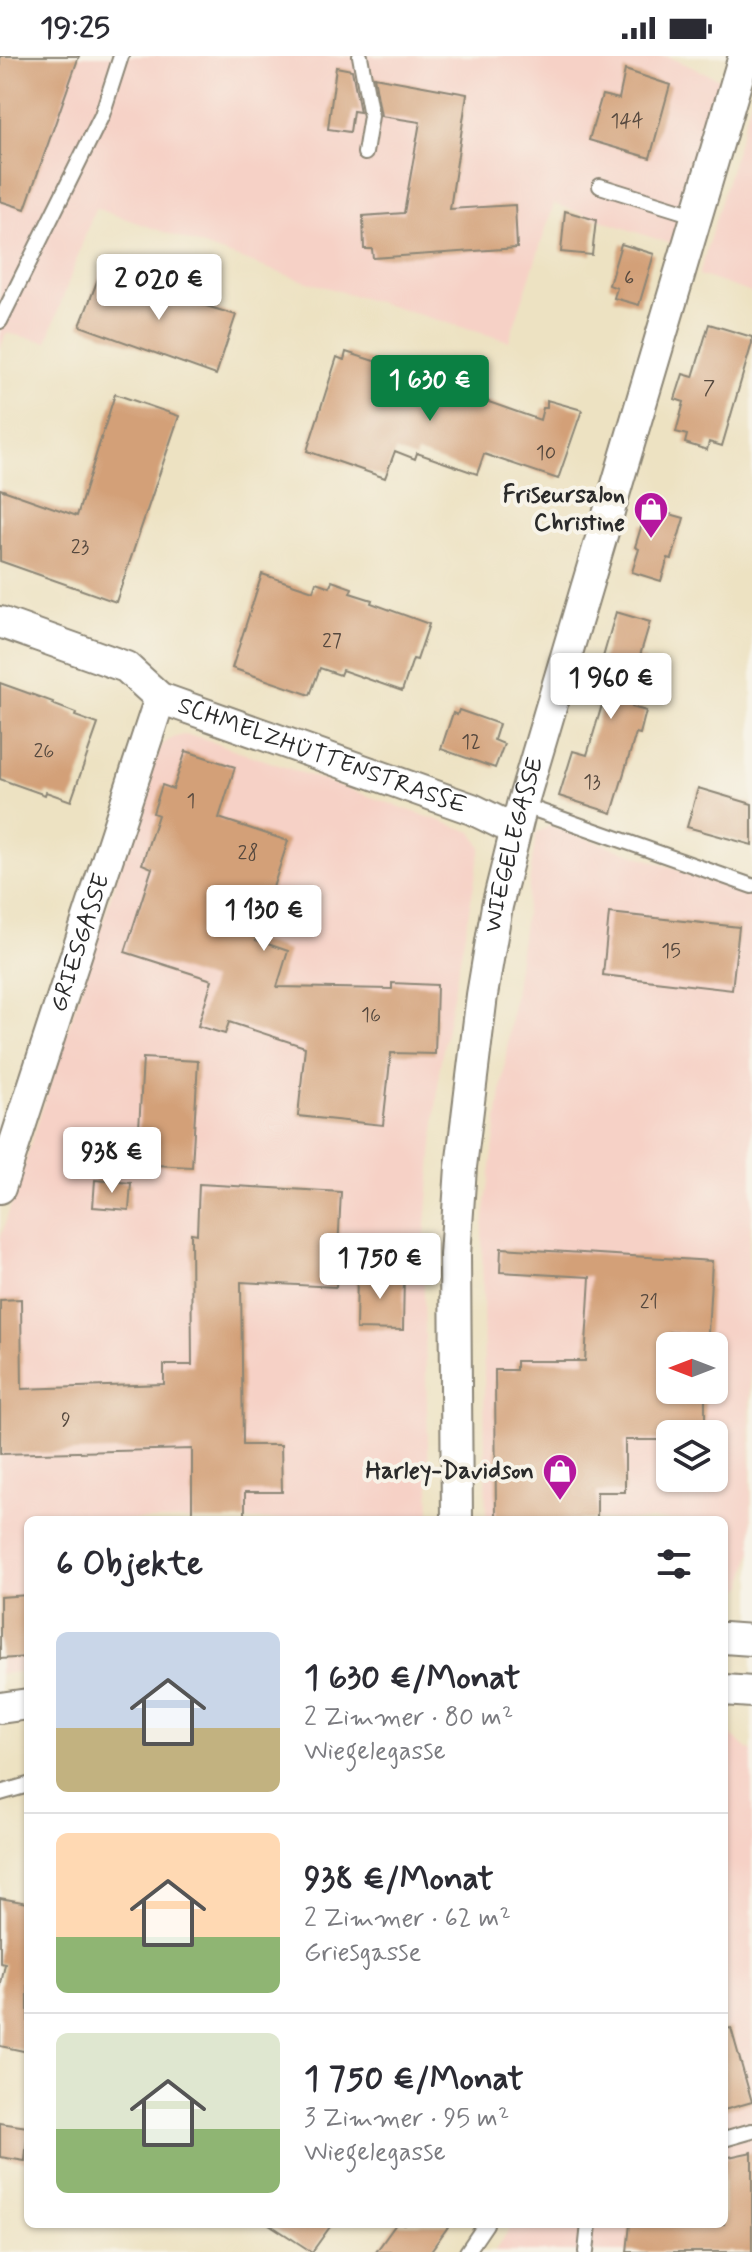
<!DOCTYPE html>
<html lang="de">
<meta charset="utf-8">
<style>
:root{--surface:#fff;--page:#f2f2f3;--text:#2b2b33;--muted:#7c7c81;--line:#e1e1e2;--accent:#0b8043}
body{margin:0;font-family:Mynerve,sans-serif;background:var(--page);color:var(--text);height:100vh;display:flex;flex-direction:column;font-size:30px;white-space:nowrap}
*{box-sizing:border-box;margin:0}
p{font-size:26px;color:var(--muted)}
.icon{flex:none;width:44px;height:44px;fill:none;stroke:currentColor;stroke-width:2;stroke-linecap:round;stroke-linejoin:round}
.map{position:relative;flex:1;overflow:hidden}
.details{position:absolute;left:24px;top:1460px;width:704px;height:712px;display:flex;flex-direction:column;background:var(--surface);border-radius:12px;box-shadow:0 2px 6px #0004}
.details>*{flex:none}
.needle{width:52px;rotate:270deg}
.fabs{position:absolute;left:656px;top:1276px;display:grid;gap:16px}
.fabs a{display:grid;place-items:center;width:72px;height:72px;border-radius:12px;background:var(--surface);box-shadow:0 2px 6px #0004;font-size:40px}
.price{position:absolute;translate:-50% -68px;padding:0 18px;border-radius:8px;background:#fff;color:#222;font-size:26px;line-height:52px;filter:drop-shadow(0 2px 4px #0008)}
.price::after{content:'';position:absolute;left:50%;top:48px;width:24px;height:18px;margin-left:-12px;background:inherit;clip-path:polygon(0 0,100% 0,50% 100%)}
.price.current{background:var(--accent);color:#fff}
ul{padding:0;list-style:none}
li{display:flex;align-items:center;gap:24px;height:200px;padding:0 32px}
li+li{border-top:2px solid var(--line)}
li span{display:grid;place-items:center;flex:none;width:224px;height:160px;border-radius:12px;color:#555}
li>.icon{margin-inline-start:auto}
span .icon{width:96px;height:96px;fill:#fffc;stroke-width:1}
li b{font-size:34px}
h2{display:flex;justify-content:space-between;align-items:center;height:96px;padding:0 32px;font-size:34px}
.status{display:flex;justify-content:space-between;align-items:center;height:56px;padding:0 40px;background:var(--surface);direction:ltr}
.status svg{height:22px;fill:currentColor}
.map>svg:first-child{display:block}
.built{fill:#f6d1c6;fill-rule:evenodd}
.building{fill:#d3a078}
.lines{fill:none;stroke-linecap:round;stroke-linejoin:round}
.lane-casing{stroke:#8c8676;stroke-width:18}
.street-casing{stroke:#8c8676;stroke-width:34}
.lane{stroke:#fff;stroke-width:14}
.street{stroke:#fff;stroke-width:30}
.labels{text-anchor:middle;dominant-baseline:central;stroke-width:8;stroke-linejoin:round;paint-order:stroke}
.number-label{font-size:20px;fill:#55483e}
.poi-label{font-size:24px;font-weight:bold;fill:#2b2b2b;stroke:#f7f3e8;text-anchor:end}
.street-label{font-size:24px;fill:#2b2b2b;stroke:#f7f3e8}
</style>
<div class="status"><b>19:25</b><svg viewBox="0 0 49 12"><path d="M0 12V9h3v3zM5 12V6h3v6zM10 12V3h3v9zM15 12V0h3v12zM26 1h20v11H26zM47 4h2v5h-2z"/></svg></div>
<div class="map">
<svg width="752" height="2196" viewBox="0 0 752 2196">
<rect width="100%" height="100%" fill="#f7f3e8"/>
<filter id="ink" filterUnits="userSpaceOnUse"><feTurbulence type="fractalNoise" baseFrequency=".0125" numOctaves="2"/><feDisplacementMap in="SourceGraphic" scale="16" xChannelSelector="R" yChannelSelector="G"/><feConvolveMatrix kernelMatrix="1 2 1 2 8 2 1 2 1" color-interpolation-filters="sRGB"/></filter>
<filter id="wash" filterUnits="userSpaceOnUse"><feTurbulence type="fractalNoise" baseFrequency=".006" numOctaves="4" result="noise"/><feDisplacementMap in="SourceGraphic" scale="32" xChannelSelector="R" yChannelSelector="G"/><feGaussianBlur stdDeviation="1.8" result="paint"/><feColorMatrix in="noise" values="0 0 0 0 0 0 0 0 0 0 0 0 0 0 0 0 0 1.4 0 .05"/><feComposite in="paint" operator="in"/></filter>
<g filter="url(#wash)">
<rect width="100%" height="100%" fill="#ede2c2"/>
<!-- built -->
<path class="built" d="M 0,0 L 666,0 L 722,24 L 674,189 L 554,148 L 509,285 L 298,223 L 95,152 L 47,286 L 6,277 L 0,294 Z
M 752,41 L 752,237 L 699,219 Z
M 183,679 L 198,681 L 472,776 L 481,791 L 440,1009 L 423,1202 L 430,1464 L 28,1464 L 28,1615 L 0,1618 L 0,1183 L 159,691 L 172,682 Z
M 550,770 L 752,839 L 752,1159 L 748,1196 L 752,1495 L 744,1529 L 729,1550 L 724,1553 L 724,1464 L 486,1464 L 482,1177 L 536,777 ZM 670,1290 L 714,1290 L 714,1334 L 670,1334 ZM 670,1378 L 714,1378 L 714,1422 L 670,1422 Z
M 724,1674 L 752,1696 L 752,2196 L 494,2196 L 513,2168 L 724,2168 Z"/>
<g id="blocks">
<!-- building -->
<path class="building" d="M 0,0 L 79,0 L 25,153 L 0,145 Z
M 336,11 L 352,14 L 360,56 L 353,55 L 350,76 L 328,73 Z
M 625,14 L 670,29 L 650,102 L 589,84 L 602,39 L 619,43 Z
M 374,21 L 467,38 L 450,153 L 515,149 L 517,192 L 373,202 L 372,193 L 364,193 L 363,160 L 404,157 L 420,66 L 381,60 Z
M 565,155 L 596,164 L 592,199 L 561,196 Z
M 621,188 L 654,198 L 639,249 L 614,242 L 617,232 L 609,229 Z
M 101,215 L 145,231 L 147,225 L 194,241 L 193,246 L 236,259 L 216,319 L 80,270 Z
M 709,268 L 752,281 L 752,287 L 722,390 L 709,386 L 707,394 L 685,387 L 687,379 L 676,376 L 684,346 L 675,343 L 683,318 L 693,321 Z
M 346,296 L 405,315 L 407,308 L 427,315 L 425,321 L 447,328 L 446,331 L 540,364 L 543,352 L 547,352 L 547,344 L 582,354 L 558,423 L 484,398 L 477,418 L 417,397 L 415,403 L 395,395 L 385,422 L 307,395 L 337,301 L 344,304 Z
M 115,338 L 179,360 L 116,546 L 0,505 L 0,433 L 77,460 Z
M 652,453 L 684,462 L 672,503 L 668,502 L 661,525 L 632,516 L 639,493 L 635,491 L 642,468 L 647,470 Z
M 262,518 L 313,535 L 316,526 L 330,531 L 332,525 L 352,532 L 350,537 L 372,544 L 371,547 L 429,568 L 417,604 L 413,603 L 402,635 L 342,614 L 340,619 L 320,612 L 310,639 L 232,612 Z
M 616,556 L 650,566 L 639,603 L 645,604 L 632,651 L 646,655 L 640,678 L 636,677 L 612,757 L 559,740 L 573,695 L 587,699 L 611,619 L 599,615 Z
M 0,627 L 53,646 L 52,648 L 76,657 L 75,660 L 98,668 L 71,745 L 46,736 L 45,739 L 0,723 Z
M 459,654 L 499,668 L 494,684 L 504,688 L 495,712 L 441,693 L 453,657 L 457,659 Z
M 186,695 L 235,711 L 219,762 L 288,785 L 256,884 L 288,895 L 277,931 L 392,933 L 392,927 L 437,929 L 435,998 L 391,997 L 383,1069 L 298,1060 L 305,991 L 229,966 L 225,978 L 198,970 L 212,924 L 125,896 L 152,812 L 142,808 L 158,759 L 153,757 L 162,729 L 173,733 Z
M 698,732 L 752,748 L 752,789 L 687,771 Z
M 609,857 L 739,871 L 732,934 L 603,919 Z
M 143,1002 L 198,1005 L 192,1111 L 137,1108 Z
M 95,1124 L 131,1127 L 129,1154 L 93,1151 Z
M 199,1128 L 341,1136 L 336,1231 L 241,1226 L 243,1389 L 281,1389 L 282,1436 L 245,1436 L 245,1464 L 192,1464 L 192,1393 L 0,1398 L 0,1244 L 21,1243 L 22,1333 L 164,1328 L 164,1309 L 192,1309 L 191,1177 L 197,1178 Z
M 501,1192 L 712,1205 L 708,1278 L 670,1276 L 670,1334 L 705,1334 L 705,1378 L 670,1378 L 670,1384 L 625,1384 L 625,1436 L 597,1436 L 597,1464 L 496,1464 L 495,1314 L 516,1314 L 516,1305 L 585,1305 L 590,1221 L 500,1216 Z
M 357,1216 L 404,1217 L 403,1274 L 356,1273 Z
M 28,1539 L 28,1601 L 0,1603 L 0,1541 Z
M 0,1842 L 28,1847 L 28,1996 L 0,1990 L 0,1933 L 5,1908 L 0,1907 Z
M 731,1972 L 752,2046 L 724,2054 L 724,1973 Z
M 0,2067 L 28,2071 L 25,2105 L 0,2101 Z
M 752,2096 L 752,2196 L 627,2196 L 630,2168 L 724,2168 L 724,2102 Z
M 269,2168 L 332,2168 L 312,2196 Z
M 396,2168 L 450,2168 L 430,2196 L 376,2196 Z"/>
</g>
</g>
<g filter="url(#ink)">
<use href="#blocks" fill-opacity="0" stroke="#8c8676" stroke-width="2"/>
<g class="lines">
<!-- lane casing -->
<g class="lane-casing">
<path id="lane" d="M 360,0 L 371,60 L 365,97
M 600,130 L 697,160
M 0,265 L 102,59 L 121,0
M 522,749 L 752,830
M 0,1737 L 28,1729
M 724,2083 L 752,2075
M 467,2196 L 486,2168
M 586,2196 L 589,2168"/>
</g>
<!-- street casing -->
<g class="street-casing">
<g id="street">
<path id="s1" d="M 0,566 L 126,611 L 160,642 L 472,753 L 515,774"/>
<path id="s2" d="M 0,1132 L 160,642"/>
<path id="s3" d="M 457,1464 L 455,1199 L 461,1111 L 482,939 L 497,850 L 522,749 L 744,0"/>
<path d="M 724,1582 L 752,1584"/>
<path d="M 724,1634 L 752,1636"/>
<path d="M 0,1652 L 28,1648"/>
</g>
</g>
<!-- lane -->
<use href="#lane" class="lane"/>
<!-- street -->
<use href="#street" class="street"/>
</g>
</g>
<!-- icons -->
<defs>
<g id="shop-pin" transform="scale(1.8)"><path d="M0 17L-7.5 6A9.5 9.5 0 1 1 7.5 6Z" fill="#b5179e" stroke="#f7f3e8"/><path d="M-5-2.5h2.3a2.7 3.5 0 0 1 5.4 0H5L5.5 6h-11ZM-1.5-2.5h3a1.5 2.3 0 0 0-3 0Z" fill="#fff"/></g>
</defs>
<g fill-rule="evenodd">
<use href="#shop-pin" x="651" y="453"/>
<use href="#shop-pin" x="560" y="1415"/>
</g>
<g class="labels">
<!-- number labels -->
<g class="number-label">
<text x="627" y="65">144</text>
<text x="629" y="222">6</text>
<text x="709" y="332">7</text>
<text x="546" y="397">10</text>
<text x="80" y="491">23</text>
<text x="332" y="585">27</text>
<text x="471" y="686">12</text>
<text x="44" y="695">26</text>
<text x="592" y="726">13</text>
<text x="191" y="745">1</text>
<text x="248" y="797">28</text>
<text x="671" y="895">15</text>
<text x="371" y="959">16</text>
<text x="649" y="1246">21</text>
<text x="66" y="1364">9</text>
</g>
<!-- poi labels -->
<g class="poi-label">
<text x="625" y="439">Friseursalon<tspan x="625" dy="28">Christine</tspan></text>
<text x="534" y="1415">Harley-Davidson</text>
</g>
<!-- street labels -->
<g class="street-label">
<text stroke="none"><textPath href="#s1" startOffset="352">SCHMELZHÜTTENSTRASSE</textPath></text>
<text stroke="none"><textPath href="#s3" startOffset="680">WIEGELEGASSE</textPath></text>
<text stroke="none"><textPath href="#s2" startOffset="258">GRIESGASSE</textPath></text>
</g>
</g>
</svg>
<div class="fabs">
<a><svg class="needle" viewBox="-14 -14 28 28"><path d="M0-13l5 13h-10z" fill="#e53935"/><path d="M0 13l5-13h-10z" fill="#7c7c81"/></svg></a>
<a><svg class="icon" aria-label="layers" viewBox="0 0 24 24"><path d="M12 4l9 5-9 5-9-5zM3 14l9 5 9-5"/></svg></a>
</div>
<b class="price" style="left:159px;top:266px">2 020 €</b>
<b class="price current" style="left:430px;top:367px">1 630 €</b>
<b class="price" style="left:611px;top:665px">1 960 €</b>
<b class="price" style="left:264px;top:897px">1 130 €</b>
<b class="price" style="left:112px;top:1139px">938 €</b>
<b class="price" style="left:380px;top:1245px">1 750 €</b>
<section class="details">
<h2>6 Objekte<svg class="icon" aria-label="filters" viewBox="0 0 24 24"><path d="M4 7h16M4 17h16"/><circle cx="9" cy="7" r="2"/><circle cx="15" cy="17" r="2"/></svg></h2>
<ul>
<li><span style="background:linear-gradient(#c9d6e8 60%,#c2b280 0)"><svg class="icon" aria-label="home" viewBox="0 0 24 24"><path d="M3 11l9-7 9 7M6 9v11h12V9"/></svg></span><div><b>1 630 €/Monat</b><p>2 Zimmer · 80 m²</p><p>Wiegelegasse</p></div></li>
<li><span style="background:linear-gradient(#ffd9b3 65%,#8fb573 0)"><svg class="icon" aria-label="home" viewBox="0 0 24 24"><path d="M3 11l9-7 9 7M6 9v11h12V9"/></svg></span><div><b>938 €/Monat</b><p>2 Zimmer · 62 m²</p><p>Griesgasse</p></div></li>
<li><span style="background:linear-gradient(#dfe7d0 60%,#8fb573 0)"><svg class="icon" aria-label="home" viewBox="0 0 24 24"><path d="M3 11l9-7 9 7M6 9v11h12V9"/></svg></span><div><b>1 750 €/Monat</b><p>3 Zimmer · 95 m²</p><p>Wiegelegasse</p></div></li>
</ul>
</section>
</div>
